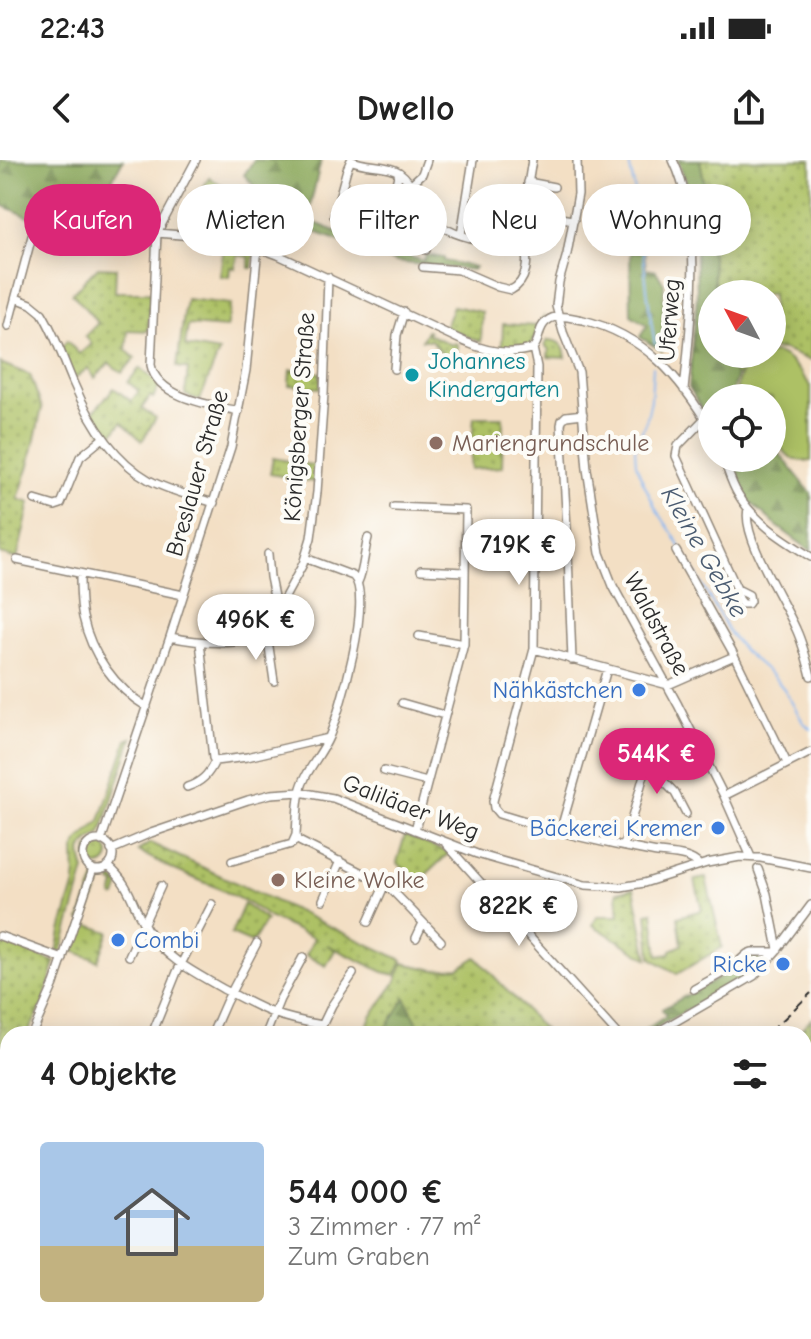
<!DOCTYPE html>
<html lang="de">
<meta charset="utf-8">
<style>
:root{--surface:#fff;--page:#f2f2f2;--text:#222;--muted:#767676;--line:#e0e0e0;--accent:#db2777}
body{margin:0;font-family:"Comic Neue",sans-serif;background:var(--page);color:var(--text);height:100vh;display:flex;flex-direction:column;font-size:30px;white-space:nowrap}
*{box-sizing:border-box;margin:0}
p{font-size:26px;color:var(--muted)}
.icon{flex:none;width:44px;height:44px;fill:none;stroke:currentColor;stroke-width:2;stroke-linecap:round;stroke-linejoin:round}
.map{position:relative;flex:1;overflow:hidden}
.side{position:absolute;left:0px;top:866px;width:812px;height:314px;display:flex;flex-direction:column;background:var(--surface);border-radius:24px 24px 0 0;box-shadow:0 4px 20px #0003}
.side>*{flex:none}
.banner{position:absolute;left:24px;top:24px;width:764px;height:72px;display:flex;gap:16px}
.needle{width:52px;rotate:311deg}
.controls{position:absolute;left:698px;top:120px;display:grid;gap:16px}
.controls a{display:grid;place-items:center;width:88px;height:88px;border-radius:50%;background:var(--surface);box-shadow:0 4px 20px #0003;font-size:40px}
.price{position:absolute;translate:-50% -68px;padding:0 18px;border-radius:28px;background:#fff;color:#222;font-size:26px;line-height:52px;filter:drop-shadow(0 2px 4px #0008)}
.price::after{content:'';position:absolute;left:50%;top:48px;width:24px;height:18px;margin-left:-12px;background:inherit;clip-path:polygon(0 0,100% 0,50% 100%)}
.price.current{background:var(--accent);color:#fff}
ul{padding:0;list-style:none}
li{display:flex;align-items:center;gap:24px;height:200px;padding:0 40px}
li+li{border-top:2px solid var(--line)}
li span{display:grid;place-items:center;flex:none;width:224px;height:160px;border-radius:8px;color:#555}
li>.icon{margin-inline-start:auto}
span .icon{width:96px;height:96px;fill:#fffc;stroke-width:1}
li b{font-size:34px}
h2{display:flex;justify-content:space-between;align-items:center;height:96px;padding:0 40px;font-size:34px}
.pill{padding:0 28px;border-radius:36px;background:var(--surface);box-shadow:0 4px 20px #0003;font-size:28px;line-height:72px}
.pill.current{background:var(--accent);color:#fff}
.status{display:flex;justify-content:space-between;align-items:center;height:56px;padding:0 40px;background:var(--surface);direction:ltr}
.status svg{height:22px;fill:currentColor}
header{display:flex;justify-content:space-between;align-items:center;height:104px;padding:0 40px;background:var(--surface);font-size:36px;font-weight:700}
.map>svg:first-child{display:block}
.grass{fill:url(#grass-dots);stroke:#6c7648;stroke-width:2}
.forest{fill:url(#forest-firs);stroke:#5a6942;stroke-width:2}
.pitch{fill:#adc165;stroke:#6c7648;stroke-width:2}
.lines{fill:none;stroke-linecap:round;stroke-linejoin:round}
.stream{stroke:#86b7f2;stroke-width:2}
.minor-casing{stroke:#8f8578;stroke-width:10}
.secondary-casing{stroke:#8f8578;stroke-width:13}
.minor{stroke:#fff;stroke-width:7}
.secondary{stroke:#fff;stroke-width:10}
.rail{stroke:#2b2b2b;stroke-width:2;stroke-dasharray:12 6;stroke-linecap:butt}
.culture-dot{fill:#0f9aa8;stroke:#fdfcf7;stroke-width:3}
.education-dot{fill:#8d6e63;stroke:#fdfcf7;stroke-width:3}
.shop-dot{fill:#3f7fe0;stroke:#fdfcf7;stroke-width:3}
.labels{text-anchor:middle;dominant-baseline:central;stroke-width:8;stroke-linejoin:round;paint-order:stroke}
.street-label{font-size:24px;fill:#2b2b2b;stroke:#fdfcf7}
.culture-label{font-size:24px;fill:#0d838f;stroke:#fdfcf7;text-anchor:start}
.education-label{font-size:24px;fill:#785e54;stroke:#fdfcf7;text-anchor:start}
.shop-label{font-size:24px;fill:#366cbe;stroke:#fdfcf7;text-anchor:end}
.water-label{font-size:26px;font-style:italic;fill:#4b5c71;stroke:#fdfcf7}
</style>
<div class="status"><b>22:43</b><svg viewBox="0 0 49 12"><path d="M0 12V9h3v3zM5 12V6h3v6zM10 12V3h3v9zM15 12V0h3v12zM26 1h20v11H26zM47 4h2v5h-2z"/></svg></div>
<header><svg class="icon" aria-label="back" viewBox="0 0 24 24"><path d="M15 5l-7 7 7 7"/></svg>Dwello<svg class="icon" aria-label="share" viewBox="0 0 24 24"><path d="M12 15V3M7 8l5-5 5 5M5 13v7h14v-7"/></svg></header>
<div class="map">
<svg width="811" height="1179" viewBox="0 0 811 1179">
<defs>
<pattern id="grass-dots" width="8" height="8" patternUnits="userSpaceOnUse" patternTransform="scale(2)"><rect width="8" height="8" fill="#adc165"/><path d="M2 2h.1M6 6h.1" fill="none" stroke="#8d9d53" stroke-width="1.8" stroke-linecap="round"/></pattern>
<pattern id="forest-firs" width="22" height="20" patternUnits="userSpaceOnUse" patternTransform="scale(2)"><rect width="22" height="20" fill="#8aa75a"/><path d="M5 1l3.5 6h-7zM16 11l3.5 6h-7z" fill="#71884b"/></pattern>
</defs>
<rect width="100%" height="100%" fill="#fdfcf7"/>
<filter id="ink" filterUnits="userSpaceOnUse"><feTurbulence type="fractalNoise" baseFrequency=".0125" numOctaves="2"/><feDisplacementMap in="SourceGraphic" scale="16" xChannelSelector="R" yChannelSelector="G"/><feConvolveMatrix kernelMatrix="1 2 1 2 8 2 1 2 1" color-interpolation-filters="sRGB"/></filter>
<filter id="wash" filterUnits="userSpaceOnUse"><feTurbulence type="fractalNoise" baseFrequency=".006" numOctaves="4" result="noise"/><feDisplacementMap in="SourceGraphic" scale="32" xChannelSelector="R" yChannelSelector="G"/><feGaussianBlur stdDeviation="1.8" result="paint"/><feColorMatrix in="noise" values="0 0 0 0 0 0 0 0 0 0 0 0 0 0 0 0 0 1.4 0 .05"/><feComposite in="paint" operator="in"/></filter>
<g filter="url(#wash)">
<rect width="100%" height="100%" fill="#f3dfc4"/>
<!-- grass -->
<path class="grass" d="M 700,0 L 811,0 L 811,201 L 784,190 L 772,189 L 772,134 L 715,134 L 707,38 Z
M 209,18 L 224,26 L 216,47 L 231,55 L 226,76 L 177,71 Z
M 85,30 L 99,36 L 87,59 L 73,57 Z
M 224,83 L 254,91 L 252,108 L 249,108 L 249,97 L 238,95 L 235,108 L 230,107 L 229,117 L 220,116 Z
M 98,107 L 116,108 L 115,132 L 151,132 L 148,171 L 128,170 L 126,190 L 135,198 L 122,213 L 109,203 L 95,218 L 88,208 L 74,219 L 61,188 L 67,181 L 79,194 L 92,184 L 85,176 L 98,163 L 72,133 Z
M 186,139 L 231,144 L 226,168 L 188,165 L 185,186 L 219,192 L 200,240 L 185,235 L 188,209 L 177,207 Z
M 453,146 L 482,152 L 481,182 L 445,167 Z
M 544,156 L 545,158 C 525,176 548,186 506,189 L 506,187 L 502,187 L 503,164 L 536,166 Z
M 427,170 L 429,171 L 428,174 L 452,185 L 454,183 L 457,184 L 457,205 L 441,205 L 442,193 L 431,180 L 422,180 Z
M 548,180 C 559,180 565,186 566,198 L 548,197 L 549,190 L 545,185 Z
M 724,194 L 759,194 L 745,205 L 736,217 Z
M 0,203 L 30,215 L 42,248 L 29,305 L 18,339 L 30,343 L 17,399 L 0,394 Z
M 140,208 L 160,225 L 153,238 L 150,236 L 142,249 L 156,258 L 142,281 L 122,262 L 107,280 L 91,254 L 114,228 L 131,241 L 139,231 L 128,222 Z
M 290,210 L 321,213 L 320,228 L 289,225 Z
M 474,257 L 503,257 L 502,307 L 470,309 Z
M 273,298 L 317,306 L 315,322 L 270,314 Z
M 132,578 L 101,674 C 81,686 77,687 85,710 L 61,794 L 57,793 L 61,771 L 75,723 L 74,690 L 79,680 L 100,661 L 127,580 Z
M 405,675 L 449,693 L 417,723 L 397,702 Z
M 150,683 L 402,800 L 396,815 L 383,812 L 327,785 L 335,790 L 326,806 L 306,795 L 314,778 L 270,758 L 248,743 L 218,728 L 172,709 L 138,691 Z
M87 695a11 11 0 1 1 22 0a11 11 0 1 1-22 0Z
M 107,712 L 120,725 L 116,737 L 112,736 L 115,725 L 111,723 L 112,720 L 107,718 L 105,721 L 102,720 L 85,762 L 80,760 L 96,716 L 101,713 Z
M 706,718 L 722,787 L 677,814 L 651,798 L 647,753 L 653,752 L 658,796 L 670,794 L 671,790 L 682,785 L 678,757 L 702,750 L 695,720 Z
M 634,728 L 648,799 L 593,765 L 597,756 L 619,756 L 617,732 Z
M 244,744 L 266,760 L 252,783 L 231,774 Z
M 83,763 L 109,772 L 98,801 L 73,791 Z
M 0,781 L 55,802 L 44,843 L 27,874 L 8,874 L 8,909 L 0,918 Z
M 476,797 L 548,874 L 423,874 L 405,839 L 383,874 L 364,874 L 371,856 L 396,822 L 403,803 L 435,810 L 459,808 Z
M 811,859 L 811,981 L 804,992 L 804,874 L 796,874 Z
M 811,1013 L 811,1090 L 804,1099 L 804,1023 Z
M 565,1172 L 635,1172 L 629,1179 L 560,1179 Z
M 669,1172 L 748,1172 L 743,1179 L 662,1179 Z"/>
<!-- forest -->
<path class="forest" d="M 0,0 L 123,0 L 102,38 L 84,31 L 73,56 L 87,59 L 84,63 L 34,59 L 4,46 L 0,34 Z
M 254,0 L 321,0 L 307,60 L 388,91 L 424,101 L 426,95 L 444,98 L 444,101 L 475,107 L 473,110 L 396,102 L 277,58 L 272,53 L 269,42 L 244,15 Z
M 678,0 L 700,0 L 707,38 L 715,134 L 712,134 L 712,194 L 724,194 L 736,217 L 733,228 L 735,238 L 712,238 L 712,266 L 689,227 L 697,136 L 695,67 L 688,28 Z
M 644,91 L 646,109 L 656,111 L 664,124 L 662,191 L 640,177 L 647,165 L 631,155 L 630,93 Z
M 772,284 L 811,333 L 811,391 L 777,366 L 747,339 L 725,298 L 772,298 Z
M 761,793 L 766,797 L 760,803 L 755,799 L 749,806 L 753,810 L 733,825 L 668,860 L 647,874 L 639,874 L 666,856 L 662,849 L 732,811 L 746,796 Z
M 405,838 L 423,874 L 383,874 Z
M 811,1112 L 811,1167 L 803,1179 L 760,1179 L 765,1172 L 804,1172 L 804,1122 Z
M 256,1172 L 501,1172 L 498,1179 L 252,1179 Z"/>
<!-- pitch -->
<path class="pitch" d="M 772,193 C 787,192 801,214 811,226 L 811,301 C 788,303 786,292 772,276 L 772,238 L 738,237 C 732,215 752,195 772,193 Z"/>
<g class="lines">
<!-- stream -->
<path class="stream" d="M 628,0 C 644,60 643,123 655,184
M 653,207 L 651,240 L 647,258 L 635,289 L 636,304 L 640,315 L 656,349 L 673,374 L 730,474 L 744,491 L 773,516 L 784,529 L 803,562 L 811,569"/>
</g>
</g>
<g filter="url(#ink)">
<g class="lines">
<!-- minor casing -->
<g class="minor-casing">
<path id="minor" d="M 196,0 L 157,73 L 151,205 C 157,238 211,245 239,251
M 351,0 C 366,8 384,3 399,12 C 412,21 415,35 423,48 C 441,77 480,80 511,87 C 534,85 528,63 546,58 C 555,56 565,59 574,60
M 532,0 L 524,49 L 527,58 L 535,65
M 577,0 L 578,34 L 567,94 L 559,122 L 556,146 L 563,172 L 579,212 L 587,309 L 600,393 L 613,426 L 678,545 L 724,636 L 751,697
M 673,0 C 704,65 691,160 684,230
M 528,22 L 554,27
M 411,24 L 422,14 L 427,0
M 334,56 L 347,9 L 351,0
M 383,73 L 399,12
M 461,75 L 473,0
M 426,90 L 433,60
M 423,107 L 459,110 L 498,127 L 511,130 C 527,122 530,99 523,84
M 16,138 L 31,144 L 42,153 C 55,174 63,199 73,222 C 89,260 112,299 149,320 C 169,331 192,336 214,343
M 8,166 L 32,76 L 38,69 L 157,73 L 216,78 L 243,82 L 278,95 L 465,182 C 486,191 511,196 533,188 C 541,180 537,168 547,161 C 557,153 571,158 583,160 C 645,175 681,218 712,271
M 533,188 L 537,207 L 534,489 L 493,641 L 494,648 L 499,654 C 549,670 600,683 652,692 C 666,695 689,693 699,705
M 394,209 L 397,175 L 404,152
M 705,258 L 678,286 L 676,296 L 737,429 L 738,439 L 742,444 L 748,444 L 750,441 L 749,435 L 737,429
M 723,298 C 728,310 731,323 738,334 C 754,362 784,380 811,397
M 35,340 L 55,346 L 61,344 L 80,297 L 103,278
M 394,347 L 466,350 L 464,484 L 415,670
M 748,349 C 741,376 784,441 796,469 C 803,484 807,500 811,516
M 676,391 L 732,491 L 787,603
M 268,394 L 270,417 L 277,452
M 305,398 L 353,416 C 374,436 340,551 329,577 C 321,596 304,612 300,632 C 297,646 297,661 296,675 L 297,680 L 388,726 L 441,781
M 17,400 L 183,435
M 421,410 L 465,412
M 80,414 C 80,428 80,443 83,457 C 91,494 115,528 147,547
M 358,422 C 364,410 364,392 368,378
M 264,474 L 269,487 L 274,521
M 419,476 L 464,484
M 170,477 C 194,482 248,489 267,470 L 303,404 L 311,378 L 317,332 L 324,234 L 328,117
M 200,482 L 213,598 L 215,601 L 247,597 L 328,578
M 534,489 L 668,525 L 734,496
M 572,500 L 567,368 L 561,265 L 562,260 L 566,256 L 583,254
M 402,543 L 444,555
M 384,611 L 427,622
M 187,627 C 202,622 209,614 215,601
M 724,636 L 811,592
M 560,672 L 607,509
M83 695a15 15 0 1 1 30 0a15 15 0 1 1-30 0Z
M 101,681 L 170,477 L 231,287 L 246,210 L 258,87
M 446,684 L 617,874
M 624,686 L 647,604 L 675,633 L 686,654
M 111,690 L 151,673 L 248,640 L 271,634 L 300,632 L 333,638 L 477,694 L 585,725 L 621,727 L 644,723 L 707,703 L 740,697 L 761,698 L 811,708
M 232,701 L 292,684 L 296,675
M 108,706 C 133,726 132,749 150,774 C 168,800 196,813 223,829 C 240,837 256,847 273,853 C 289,859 305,862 322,865
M 758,709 L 767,734 L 778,789
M 323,740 L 340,701
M 368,762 L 385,724
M 0,776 L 63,799
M 416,778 L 423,763
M 129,796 L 161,726
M 694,829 L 730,809 L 747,794 L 752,792 L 775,792
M 154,869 L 177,812 L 212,744
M 32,874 L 54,824 L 93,709
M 212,874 L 226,842 L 257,783
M 266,874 L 280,839 L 303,797
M 318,874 L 332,845 L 353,814
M 654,874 L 754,816 L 778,789 L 811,745
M 0,932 L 8,918
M 500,1179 L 503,1172"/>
</g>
<!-- secondary casing -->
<g class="secondary-casing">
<path id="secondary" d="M 804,1116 L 811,1106
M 756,1179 L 761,1172"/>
</g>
<!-- minor -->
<use href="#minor" class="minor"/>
<!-- secondary -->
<use href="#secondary" class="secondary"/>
<!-- rail -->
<path class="rail" d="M 768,874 L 811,833
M 546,1179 L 551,1172"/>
</g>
</g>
<!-- markers -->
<circle class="culture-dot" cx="412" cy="215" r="8"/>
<g class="education-dot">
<circle cx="436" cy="283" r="8"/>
<circle cx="278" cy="720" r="8"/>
</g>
<g class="shop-dot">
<circle cx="639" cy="530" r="8"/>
<circle cx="718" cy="668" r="8"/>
<circle cx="118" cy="780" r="8"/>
<circle cx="783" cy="804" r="8"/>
</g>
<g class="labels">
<!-- street labels -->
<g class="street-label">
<text transform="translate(669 160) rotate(-86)">Uferweg</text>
<text transform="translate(299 257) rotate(-86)">Königsberger Straße</text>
<text transform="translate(197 313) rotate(-74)">Breslauer Straße</text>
<text transform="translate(657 464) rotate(62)">Waldstraße</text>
<text transform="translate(411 647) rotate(21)">Galiläaer Weg</text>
</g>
<!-- culture labels -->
<g class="culture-label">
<text x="428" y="201">Johannes<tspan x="428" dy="28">Kindergarten</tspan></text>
</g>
<!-- education labels -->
<g class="education-label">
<text x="452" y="283">Mariengrundschule</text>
<text x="294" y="720">Kleine Wolke</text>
</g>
<!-- shop labels -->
<g class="shop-label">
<text x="623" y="530">Nähkästchen</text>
<text x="702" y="668">Bäckerei Kremer</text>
<text x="134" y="780" text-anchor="start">Combi</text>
<text x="767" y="804">Ricke</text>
</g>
<!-- water labels -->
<g class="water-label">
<text transform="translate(704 392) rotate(60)">Kleine Gebke</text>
</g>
</g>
</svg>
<div class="controls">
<a><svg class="needle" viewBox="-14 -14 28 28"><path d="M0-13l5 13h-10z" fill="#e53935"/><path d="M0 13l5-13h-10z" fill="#767676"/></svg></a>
<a><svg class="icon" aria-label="locate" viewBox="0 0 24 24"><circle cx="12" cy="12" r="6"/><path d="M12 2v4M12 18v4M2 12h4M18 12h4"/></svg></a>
</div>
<b class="price" style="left:519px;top:427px">719K €</b>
<b class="price" style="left:256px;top:502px">496K €</b>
<b class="price current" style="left:657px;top:636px">544K €</b>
<b class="price" style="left:519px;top:788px">822K €</b>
<div class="banner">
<a class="pill current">Kaufen</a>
<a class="pill">Mieten</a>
<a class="pill">Filter</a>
<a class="pill">Neu</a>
<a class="pill">Wohnung</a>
</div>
<section class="side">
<h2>4 Objekte<svg class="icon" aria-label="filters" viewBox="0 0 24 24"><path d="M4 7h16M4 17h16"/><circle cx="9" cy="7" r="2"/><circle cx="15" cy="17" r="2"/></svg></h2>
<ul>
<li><span style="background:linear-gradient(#a9c7e8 65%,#c2b280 0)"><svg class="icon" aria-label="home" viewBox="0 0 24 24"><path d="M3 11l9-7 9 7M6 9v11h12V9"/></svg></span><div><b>544 000 €</b><p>3 Zimmer · 77 m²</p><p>Zum Graben</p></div></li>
</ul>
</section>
</div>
